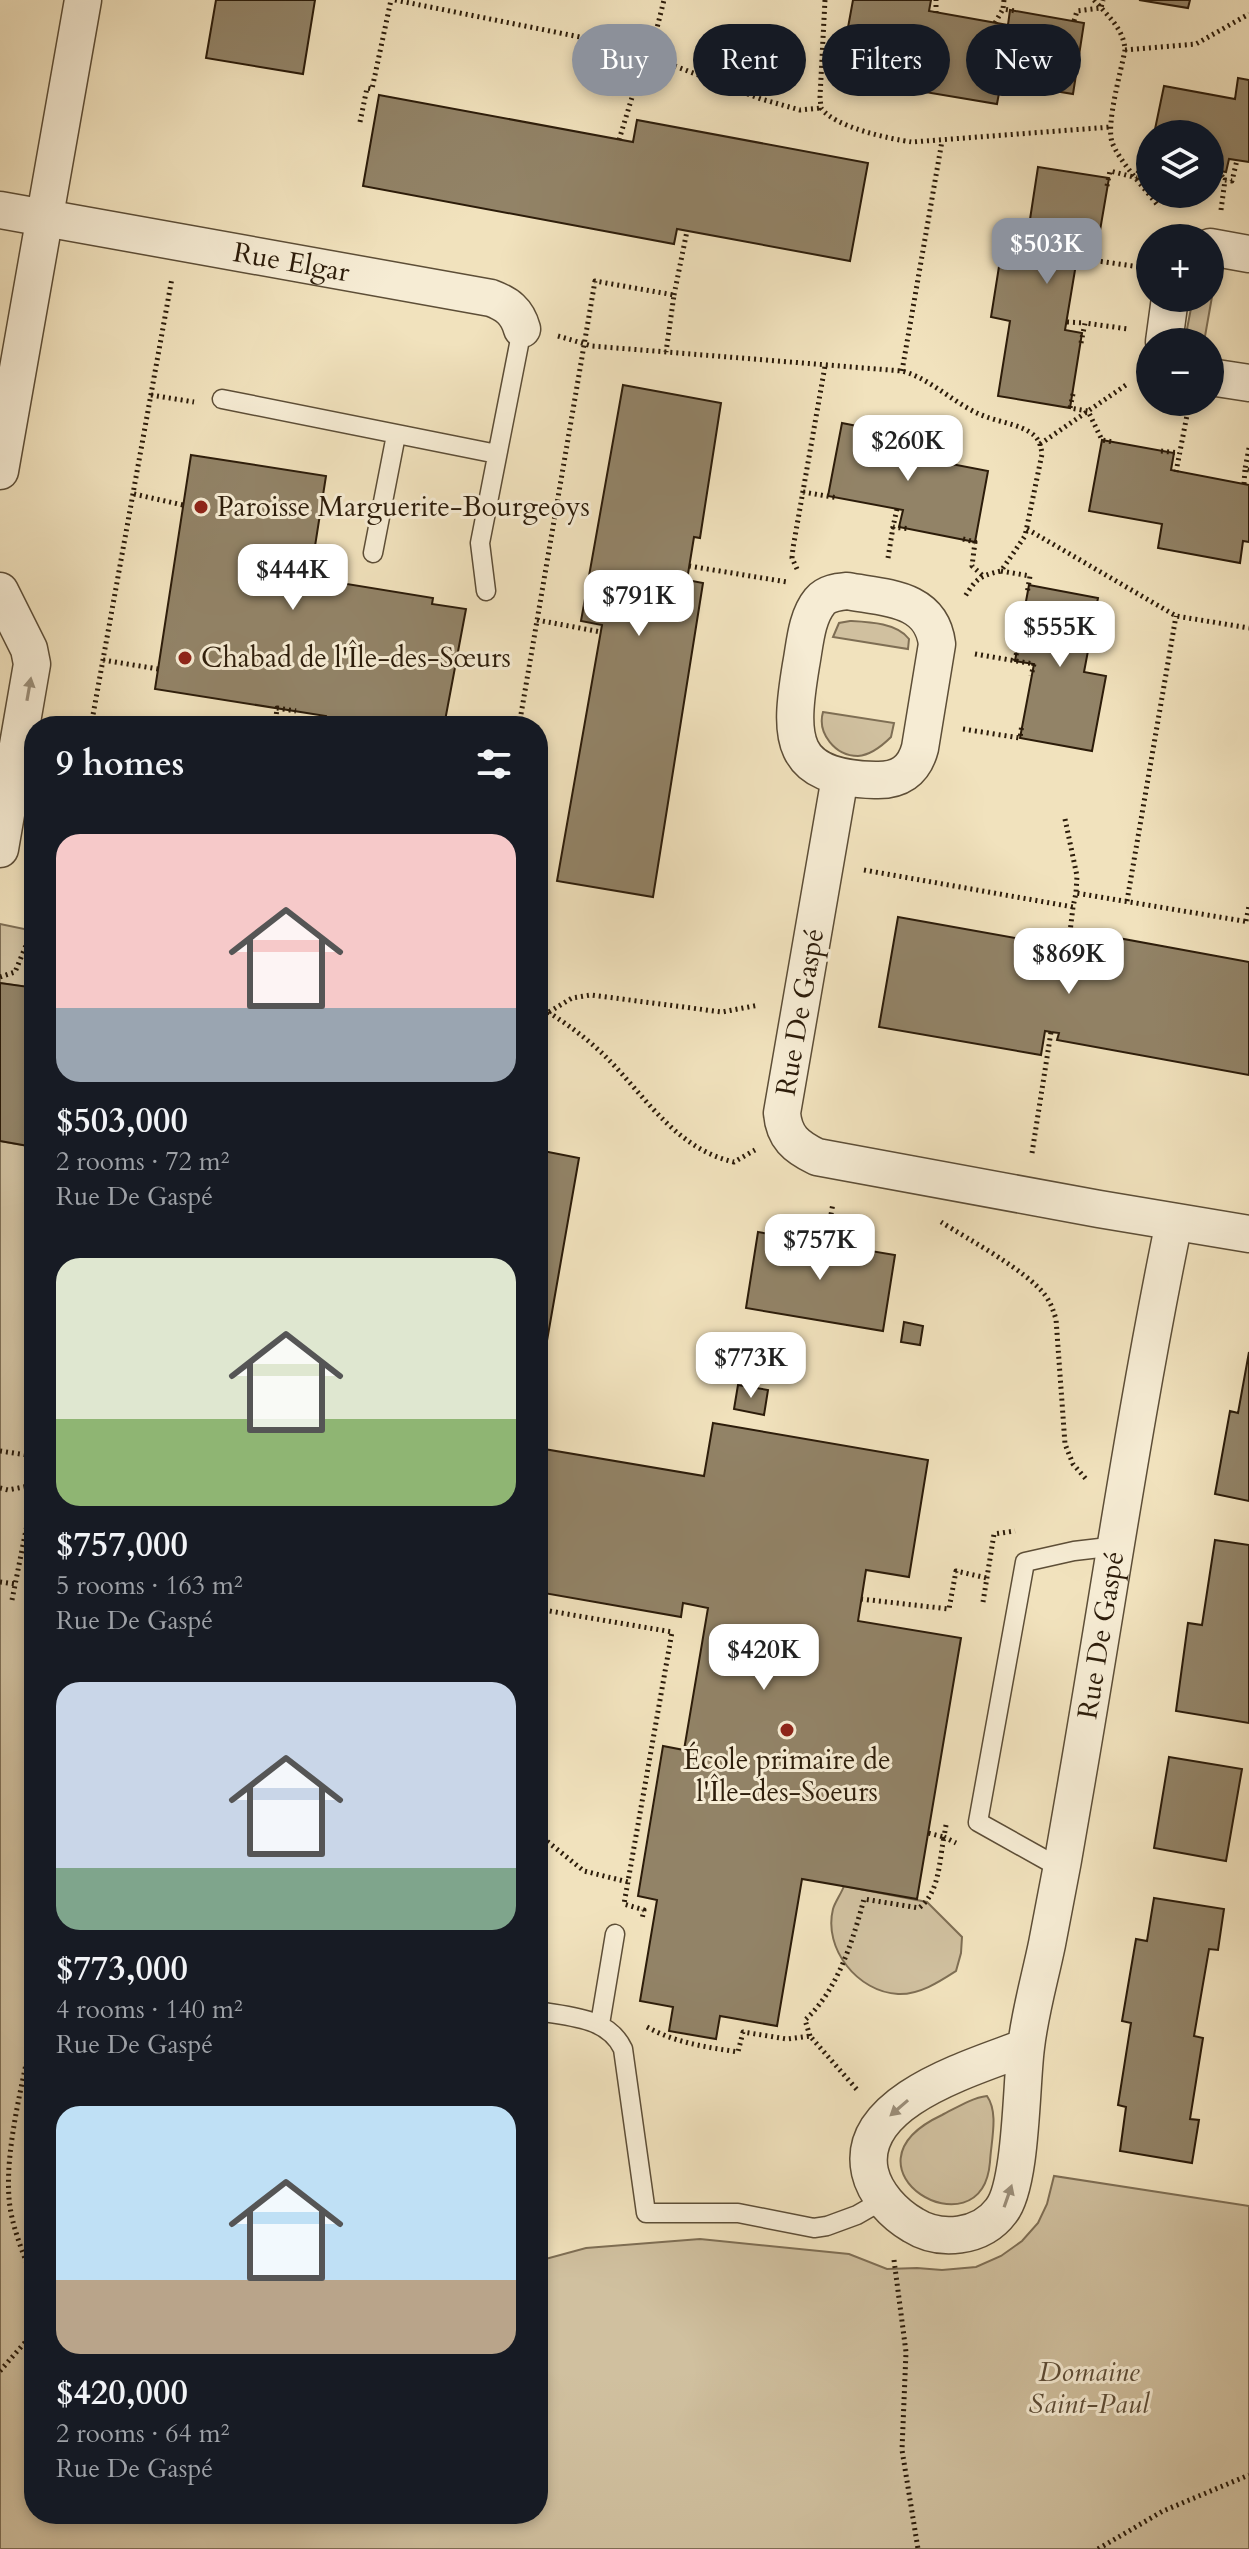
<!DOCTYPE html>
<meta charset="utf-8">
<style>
:root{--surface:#171b24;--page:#242831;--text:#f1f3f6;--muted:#9ea1a6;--accent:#8c9099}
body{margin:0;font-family:Cardo,serif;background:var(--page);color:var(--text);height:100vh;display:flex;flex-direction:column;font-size:30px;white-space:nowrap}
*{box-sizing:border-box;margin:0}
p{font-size:26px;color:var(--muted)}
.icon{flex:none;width:44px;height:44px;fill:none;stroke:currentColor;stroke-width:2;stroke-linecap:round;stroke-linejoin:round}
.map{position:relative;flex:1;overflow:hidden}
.details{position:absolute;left:24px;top:716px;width:524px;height:1808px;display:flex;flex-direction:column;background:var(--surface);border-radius:32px;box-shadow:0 4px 12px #0003}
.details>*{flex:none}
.guide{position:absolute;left:572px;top:24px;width:556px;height:72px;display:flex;gap:16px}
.fabs{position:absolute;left:1136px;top:120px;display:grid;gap:16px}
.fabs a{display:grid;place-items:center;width:88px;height:88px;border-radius:50%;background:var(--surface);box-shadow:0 4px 12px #0003;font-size:40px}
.price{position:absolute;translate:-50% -68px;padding:0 18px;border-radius:16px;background:#fff;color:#222;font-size:26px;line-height:52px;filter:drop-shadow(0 2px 4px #0008)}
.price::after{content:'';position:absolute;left:50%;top:48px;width:24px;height:18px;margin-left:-12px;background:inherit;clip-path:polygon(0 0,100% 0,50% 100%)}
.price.active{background:var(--accent);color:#fff}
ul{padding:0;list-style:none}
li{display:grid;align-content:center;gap:16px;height:424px;padding:0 32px}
li span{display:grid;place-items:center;height:248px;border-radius:24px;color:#555}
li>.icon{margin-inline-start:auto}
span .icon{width:144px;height:144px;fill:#fffc;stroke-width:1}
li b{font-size:34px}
h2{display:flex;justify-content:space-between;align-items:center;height:96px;padding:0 32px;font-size:34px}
.pill{padding:0 28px;border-radius:36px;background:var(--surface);box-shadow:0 4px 12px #0003;font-size:28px;line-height:72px}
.pill.active{background:var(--accent);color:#fff}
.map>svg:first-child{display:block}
.green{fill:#d0c09f;stroke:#7e6e54;stroke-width:2}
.building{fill:#928367;stroke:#2c1c0a;stroke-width:2}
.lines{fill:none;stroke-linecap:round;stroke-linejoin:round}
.service-casing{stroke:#5d4e37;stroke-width:21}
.minor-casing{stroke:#5d4e37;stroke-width:39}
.path{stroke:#2c1c0a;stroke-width:5;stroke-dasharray:2 4;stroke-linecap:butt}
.service{stroke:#f6ecd4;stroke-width:18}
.minor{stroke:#f6ecd4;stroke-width:36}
.oneway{fill:#9b8e79}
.poi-dot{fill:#8f2418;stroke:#f6ecd4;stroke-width:3}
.labels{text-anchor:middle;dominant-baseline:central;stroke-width:6;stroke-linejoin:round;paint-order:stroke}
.street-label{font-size:28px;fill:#2c1c0a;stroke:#f6ecd4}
.poi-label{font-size:28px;fill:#2c1c0a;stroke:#f6ecd4;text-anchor:start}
.park-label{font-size:28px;font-style:italic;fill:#5d4d37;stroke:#f6ecd4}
</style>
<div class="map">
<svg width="1249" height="2549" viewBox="0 0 1249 2549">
<rect width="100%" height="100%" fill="#f1e2bd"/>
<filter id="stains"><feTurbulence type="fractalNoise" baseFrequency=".0025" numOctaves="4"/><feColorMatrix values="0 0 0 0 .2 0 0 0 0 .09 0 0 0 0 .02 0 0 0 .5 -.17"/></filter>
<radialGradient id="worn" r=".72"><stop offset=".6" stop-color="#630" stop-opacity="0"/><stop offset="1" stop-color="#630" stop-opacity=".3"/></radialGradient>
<!-- green -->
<path class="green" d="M 1210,273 L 1216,274 L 1204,342 L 1190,342 L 1186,334 L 1193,298 L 1210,298 Z
M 850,621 C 869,622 897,623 909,639 L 908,649 L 833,637 L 839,623 Z
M 823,712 L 894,723 L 891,737 C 882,746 871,755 858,756 C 835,756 817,733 823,712 Z
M 0,924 L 34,931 L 34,959 L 28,987 L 0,983 Z
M 0,1141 L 34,1147 L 34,2514 L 538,2514 L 538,2261 L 586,2248 L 700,2239 L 849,2254 L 887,2269 L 917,2268 L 942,2270 L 976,2267 L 1001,2256 L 1022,2241 L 1038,2223 L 1047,2204 L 1054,2176 L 1249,2206 L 1249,2549 L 0,2549 Z
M 844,1886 L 927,1902 L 962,1937 L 961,1953 L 956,1971 C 939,1982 919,1995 898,1994 C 858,1992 823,1949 833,1909 C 835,1902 841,1894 844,1886 Z
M 987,2096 C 999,2113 991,2141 990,2162 C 982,2258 829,2168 942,2115 C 956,2108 971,2098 987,2096 Z"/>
<!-- building -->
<path class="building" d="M 216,0 L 315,0 L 303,74 L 206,58 Z
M 853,0 L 931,0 L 929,11 L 1008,25 L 1010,10 L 1084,23 L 1073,94 L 1001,82 L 997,104 L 913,90 L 917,67 L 843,55 Z
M 1139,0 L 1190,0 L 1188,8 Z
M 1238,78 L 1249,80 L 1249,162 L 1229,159 L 1226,172 L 1210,169 L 1210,134 L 1154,134 L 1164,86 L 1235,99 Z
M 379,95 L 633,142 L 637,120 L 868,163 L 850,261 L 677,229 L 674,244 L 363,186 Z
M 1038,167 L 1109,178 L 1096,254 L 1078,252 L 1065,330 L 1082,333 L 1070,408 L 998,396 L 1010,321 L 991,317 L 1004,235 L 1027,239 Z
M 623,385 L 721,403 L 700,538 L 694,537 L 687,580 L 703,583 L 653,897 L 557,881 L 602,625 L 581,621 Z
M 842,423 L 918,438 L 915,457 L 988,471 L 975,542 L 899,527 L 903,510 L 828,496 Z
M 1102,440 L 1174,453 L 1171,470 L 1249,485 L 1249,542 L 1243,541 L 1240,563 L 1158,548 L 1162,524 L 1089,511 Z
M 191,455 L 326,476 L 310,578 L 433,598 L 432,604 L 466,609 L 444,726 L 325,726 L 326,716 L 155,689 Z
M 1029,585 L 1098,598 L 1084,672 L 1106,676 L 1092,751 L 1020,738 L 1034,664 L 1015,661 Z
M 898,917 L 1060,946 L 1059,955 L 1085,962 L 1091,933 L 1249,962 L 1249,1075 L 1057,1040 L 1059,1033 L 1051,1032 L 1045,1031 L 1041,1055 L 879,1027 Z
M 34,959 L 34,1147 L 0,1141 L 0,983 L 28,987 Z
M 538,1150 L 579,1158 L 538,1392 Z
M 758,1232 L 895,1255 L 883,1331 L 746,1308 Z
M 904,1322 L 923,1326 L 920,1345 L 901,1342 Z
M 1249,1352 L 1249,1501 L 1215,1494 L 1230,1411 L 1238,1413 Z
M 738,1385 L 768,1390 L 764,1415 L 734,1409 Z
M 713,1423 L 928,1460 L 909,1577 L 866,1570 L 858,1621 L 961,1638 L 917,1899 L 802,1879 L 777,2026 L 720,2016 L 716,2039 L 669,2031 L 673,2007 L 640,2001 L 657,1900 L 638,1896 L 663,1746 L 684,1750 L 708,1608 L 683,1603 L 681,1617 L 538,1592 L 538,1448 L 704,1476 Z
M 1215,1540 L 1249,1545 L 1249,1723 L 1176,1711 L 1188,1623 L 1202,1625 Z
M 1169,1757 L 1242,1769 L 1226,1861 L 1154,1848 Z
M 1154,1898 L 1224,1909 L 1218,1950 L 1209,1949 L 1194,2036 L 1203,2038 L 1190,2119 L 1199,2120 L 1192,2163 L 1120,2151 L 1126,2107 L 1118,2105 L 1131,2023 L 1122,2021 L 1136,1939 L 1147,1941 Z"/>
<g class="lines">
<!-- service casing -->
<g class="service-casing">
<path id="service" d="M 222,399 L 497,454
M 373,553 L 396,435
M 486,591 L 480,543 L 522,329
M 1062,1869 L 978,1822 L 1025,1562 L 1074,1551 L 1117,1546
M 538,2011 C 570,2017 608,2017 623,2049 L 646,2213 L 738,2213 L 814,2228 L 827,2226 L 857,2215 L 883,2200
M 600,2024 L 615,1934"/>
</g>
<!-- minor casing -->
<g class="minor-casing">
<g id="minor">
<path id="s1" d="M 0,210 L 491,298 C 507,304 517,311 522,329"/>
<path d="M 1210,247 L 1249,254"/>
<path d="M 1164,342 L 1170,298"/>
<path d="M 1210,377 L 1249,383"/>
<path d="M 0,471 L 83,0"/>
<path d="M 0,591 L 29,649 L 32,664 L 0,849"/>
<path d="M 847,591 C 885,598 931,597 937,644 L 920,748 C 914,771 899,781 875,780 C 788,778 789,738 801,665 C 805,644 806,618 820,601 C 827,593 837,592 847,591 Z"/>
<path d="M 840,777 L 782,1113 C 784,1137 796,1147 817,1157 L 1099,1209 L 1249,1234"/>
<path id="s2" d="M 1026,2047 C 976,2067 854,2100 870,2172 C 875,2194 894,2214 913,2225 C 940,2242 981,2238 1001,2211 C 1022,2185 1021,2083 1026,2047 C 1030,2012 1040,1978 1047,1944 C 1058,1889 1068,1834 1077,1779 C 1109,1593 1136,1406 1174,1222"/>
</g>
</g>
<!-- path -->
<path class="path" d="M 395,0 L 620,45 L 761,99 L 800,110 L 821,108
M 825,0 L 820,97 L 821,108 C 834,127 890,139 912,142 L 1111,127
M 1004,0 L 1003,9 L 1016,11
M 1094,0 C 1107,15 1124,29 1125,50 C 1121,71 1106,124 1112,142 C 1118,160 1147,191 1159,207
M 936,13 L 936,0
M 1074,21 L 1077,11 L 1101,8 L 1103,0
M 995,23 L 1003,9
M 1125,50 L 1196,44 L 1249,14
M 360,122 L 367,88 L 372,89 L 391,0
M 619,140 L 637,81 L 656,32 L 664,0
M 1218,171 L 1225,180
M 1107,186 L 1110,171 L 1137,178 L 1142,156 L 1150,158
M 1221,210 L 1225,180 L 1232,181 L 1237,160
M 1077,258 L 1140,267
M 1095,261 L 1098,246
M 674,295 L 687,231
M 1067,322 L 1085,323
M 558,336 L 592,346 L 902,371 C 932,379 955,405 984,416 C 999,422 1018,424 1031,433 C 1039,438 1041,446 1042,454 L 1025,536 L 1001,571 C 979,576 976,579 964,598
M 1081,343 L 1085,323 L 1128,329
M 902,371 L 942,141
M 1073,394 L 1070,408 L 1088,411 L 1102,440 L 1113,442
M 151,395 L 194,402
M 1040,444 L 1126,385
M 1249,448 L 1245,469 L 1249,470
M 1161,451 L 1179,453
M 1176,472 L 1188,410
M 1244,484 L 1245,469
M 803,492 L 838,498
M 134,494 L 183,505
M 897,509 L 893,527 L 910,529
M 1027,529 L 1176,616 L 1249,628
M 963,539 L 975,542 L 972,566 L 982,575
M 888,558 L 893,527
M 689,566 L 787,582
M 797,569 L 792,558 L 793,548 L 825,366
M 1001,571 L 1030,576 L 1027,594
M 537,620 L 601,632
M 975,654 L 1034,664 L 1031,676
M 103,660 L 158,669
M 1015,661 L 1017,650
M 91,726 L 172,278
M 275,726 L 277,708 L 296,711
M 519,726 L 595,281 L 674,295 L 666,352
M 963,729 L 1020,738 L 1022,724
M 1065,819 L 1077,876 L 1076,893
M 864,870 L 1073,907 L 1076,893 L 1249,922
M 1127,901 L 1176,616
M 1246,921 L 1249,906
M 1067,957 L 1073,907
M 0,977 L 15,972 L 32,931 L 32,921
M 538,1006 C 562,1020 587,1038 607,1058 C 646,1097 676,1149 734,1162 L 755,1150
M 549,1012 L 572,998 L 591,995 L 722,1012 L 759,1005
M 1032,1153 L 1051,1032
M 941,1222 C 968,1239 1027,1271 1045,1295 C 1051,1303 1053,1310 1056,1319 L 1065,1444 L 1073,1464 L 1086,1479
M 826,1244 L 833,1203
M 0,1451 L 34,1456
M 0,1488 L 8,1490 L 34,1485
M 0,1582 L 15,1584
M 861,1599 L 949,1609 L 956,1571 L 987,1578
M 12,1600 L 34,1490
M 983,1602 L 994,1534 L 1015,1531
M 538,1609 L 672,1632 L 624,1904 L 644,1910 L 642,1919
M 946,1825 L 944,1837 L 956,1843
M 538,1834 L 584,1871 L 628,1882
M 34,2026 C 24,2078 5,2147 9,2198 C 11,2226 24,2255 34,2282
M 647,2027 C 676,2043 706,2047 738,2052 L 743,2032 L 787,2039 L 810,2036 L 859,2092
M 810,2036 L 805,2020 C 838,1990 853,1940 864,1899 L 919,1908 C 940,1892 939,1861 944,1837 L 928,1833
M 894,2260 L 906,2352 L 902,2450 L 918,2549
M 0,2371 L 28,2339 L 34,2323
M 1098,2549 L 1163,2511 L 1249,2475"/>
<!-- service -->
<use href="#service" class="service"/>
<!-- minor -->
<use href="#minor" class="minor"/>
</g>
<!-- one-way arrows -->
<defs><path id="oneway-solid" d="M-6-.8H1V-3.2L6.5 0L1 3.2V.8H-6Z" transform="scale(2)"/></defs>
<g class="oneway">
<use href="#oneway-solid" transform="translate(29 689) rotate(-80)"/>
<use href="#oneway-solid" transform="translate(899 2108) rotate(139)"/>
<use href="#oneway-solid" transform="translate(1008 2196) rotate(-71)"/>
</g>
<!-- markers -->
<g class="poi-dot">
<circle cx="201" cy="507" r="8"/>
<circle cx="185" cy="658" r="8"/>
<circle cx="787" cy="1730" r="8"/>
</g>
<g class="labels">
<!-- street labels -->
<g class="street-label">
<text stroke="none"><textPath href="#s1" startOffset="296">Rue Elgar</textPath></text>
<text transform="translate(800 1012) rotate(-80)">Rue De Gaspé</text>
<text stroke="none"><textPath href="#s2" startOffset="970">Rue De Gaspé</textPath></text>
</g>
<!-- poi labels -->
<g class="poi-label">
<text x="217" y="507">Paroisse Marguerite-Bourgeoys</text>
<text x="201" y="658">Chabad de l'Île-des-Sœurs</text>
<text x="787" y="1760" text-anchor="middle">École primaire de<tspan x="787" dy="32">l'Île-des-Soeurs</tspan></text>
</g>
<!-- park labels -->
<g class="park-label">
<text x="1089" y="2372">Domaine<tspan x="1089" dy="32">Saint-Paul</tspan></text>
</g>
</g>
<rect width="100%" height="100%" filter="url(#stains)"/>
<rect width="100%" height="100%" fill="url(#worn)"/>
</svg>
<div class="fabs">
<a><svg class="icon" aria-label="layers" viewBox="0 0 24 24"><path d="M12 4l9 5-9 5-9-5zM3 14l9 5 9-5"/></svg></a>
<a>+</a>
<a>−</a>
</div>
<b class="price active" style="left:1047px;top:286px">$503K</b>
<b class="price" style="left:908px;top:483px">$260K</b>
<b class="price" style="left:293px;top:612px">$444K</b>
<b class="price" style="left:639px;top:638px">$791K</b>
<b class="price" style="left:1060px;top:669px">$555K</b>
<b class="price" style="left:1069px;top:996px">$869K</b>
<b class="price" style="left:820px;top:1282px">$757K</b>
<b class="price" style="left:751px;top:1400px">$773K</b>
<b class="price" style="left:764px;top:1692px">$420K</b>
<div class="guide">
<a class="pill active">Buy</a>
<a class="pill">Rent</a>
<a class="pill">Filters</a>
<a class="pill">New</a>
</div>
<section class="details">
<h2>9 homes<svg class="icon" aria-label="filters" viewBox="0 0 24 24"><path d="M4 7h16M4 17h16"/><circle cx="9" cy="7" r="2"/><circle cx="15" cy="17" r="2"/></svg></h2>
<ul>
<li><span style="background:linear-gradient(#f6c9c9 70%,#9aa5b1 0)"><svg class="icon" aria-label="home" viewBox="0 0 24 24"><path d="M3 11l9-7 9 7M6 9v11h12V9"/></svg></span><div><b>$503,000</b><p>2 rooms · 72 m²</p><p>Rue De Gaspé</p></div></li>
<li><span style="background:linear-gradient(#dfe7d0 65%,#8fb573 0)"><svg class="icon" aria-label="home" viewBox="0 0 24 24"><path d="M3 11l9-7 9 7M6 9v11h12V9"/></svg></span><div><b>$757,000</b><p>5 rooms · 163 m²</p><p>Rue De Gaspé</p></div></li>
<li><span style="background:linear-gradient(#c9d6e8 75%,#7fa58c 0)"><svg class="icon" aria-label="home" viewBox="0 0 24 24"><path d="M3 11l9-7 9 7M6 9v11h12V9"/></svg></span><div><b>$773,000</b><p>4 rooms · 140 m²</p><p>Rue De Gaspé</p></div></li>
<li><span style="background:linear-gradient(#bfe0f5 70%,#b9a48a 0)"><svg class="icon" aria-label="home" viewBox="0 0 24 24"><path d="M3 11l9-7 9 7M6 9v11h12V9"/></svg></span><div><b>$420,000</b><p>2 rooms · 64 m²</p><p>Rue De Gaspé</p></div></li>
</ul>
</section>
</div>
